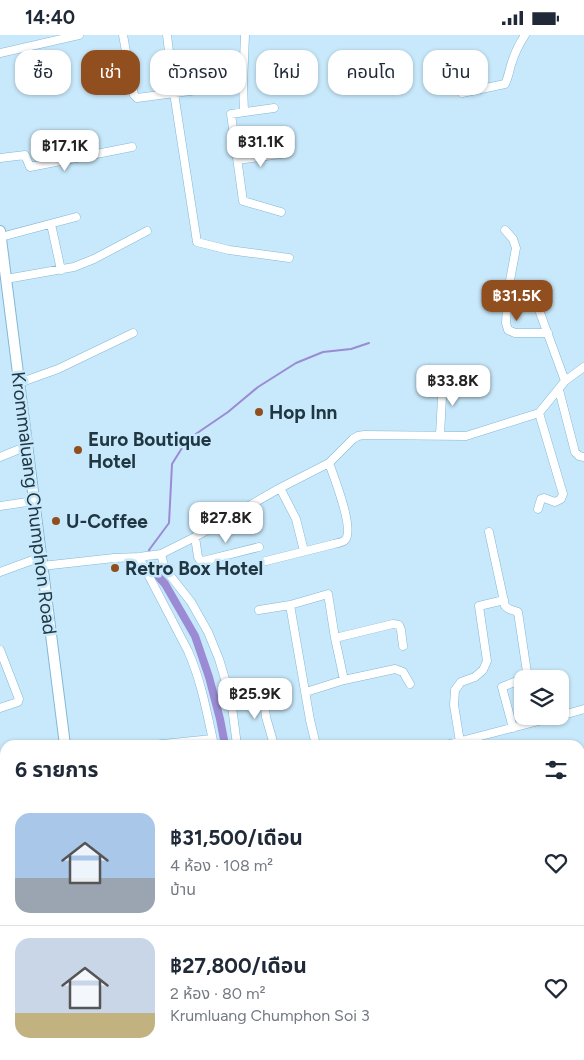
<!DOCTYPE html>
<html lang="th">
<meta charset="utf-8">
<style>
:root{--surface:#fff;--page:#f2f2f3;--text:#1f2937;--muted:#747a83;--line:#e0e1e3;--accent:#914e1e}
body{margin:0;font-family:Figtree,"Noto Sans Thai",sans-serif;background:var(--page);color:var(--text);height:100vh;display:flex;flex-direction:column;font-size:19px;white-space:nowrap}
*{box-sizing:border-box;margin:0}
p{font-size:16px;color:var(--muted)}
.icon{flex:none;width:28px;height:28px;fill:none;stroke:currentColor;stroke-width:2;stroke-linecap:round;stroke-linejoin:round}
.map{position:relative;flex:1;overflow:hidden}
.side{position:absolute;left:0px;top:705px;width:585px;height:320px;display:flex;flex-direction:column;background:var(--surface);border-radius:15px 15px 0 0;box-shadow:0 1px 4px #0004}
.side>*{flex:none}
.banner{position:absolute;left:15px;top:15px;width:555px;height:45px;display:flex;gap:10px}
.fabs{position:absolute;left:514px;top:635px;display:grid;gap:10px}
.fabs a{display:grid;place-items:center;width:55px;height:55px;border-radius:10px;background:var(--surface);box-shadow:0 1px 4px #0004;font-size:25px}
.price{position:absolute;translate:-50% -42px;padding:0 11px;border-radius:10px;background:#fff;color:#222;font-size:16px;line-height:32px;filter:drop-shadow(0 1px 2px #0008)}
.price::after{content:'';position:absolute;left:50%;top:30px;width:15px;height:11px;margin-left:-8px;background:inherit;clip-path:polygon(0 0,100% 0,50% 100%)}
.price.on{background:var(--accent);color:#fff}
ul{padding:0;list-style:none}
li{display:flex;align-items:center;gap:15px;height:125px;padding:0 15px}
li+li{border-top:1px solid var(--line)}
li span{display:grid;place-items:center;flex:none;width:140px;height:100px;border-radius:15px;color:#555}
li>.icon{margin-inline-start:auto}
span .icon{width:60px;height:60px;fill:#fffc;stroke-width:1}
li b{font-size:21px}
h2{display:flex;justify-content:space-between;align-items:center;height:60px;padding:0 15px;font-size:21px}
.tag{padding:0 18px;border-radius:15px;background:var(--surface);box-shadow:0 1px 4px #0004;font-size:18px;line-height:45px}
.tag.on{background:var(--accent);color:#fff}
.status{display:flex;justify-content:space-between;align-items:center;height:35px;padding:0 25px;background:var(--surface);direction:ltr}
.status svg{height:14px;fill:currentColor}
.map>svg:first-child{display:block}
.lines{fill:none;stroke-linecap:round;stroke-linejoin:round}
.stream{stroke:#9a8bd4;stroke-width:2}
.canal{stroke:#9a8bd4;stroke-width:8}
.minor-casing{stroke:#81b8d6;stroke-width:9}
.tertiary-casing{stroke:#81b8d6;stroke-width:12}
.minor{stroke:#fff;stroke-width:8}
.tertiary{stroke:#fff;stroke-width:10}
.poi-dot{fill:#914e1e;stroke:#c8e9fb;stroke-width:2}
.labels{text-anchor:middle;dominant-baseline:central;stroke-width:5;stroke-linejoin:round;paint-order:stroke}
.poi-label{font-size:19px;font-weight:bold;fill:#203743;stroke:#c8e9fb;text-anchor:start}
.street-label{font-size:19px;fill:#203743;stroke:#c8e9fb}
</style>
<div class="status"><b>14:40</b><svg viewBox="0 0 49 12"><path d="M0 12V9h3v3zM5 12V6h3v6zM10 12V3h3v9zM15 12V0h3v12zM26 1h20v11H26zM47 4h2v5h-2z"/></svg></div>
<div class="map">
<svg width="584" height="1025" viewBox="0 0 584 1025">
<rect width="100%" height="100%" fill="#c8e9fb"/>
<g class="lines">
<!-- stream -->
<path class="stream" d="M 150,519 L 149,515 L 169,488 L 172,429 L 187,405 L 228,377 L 258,352 L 296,328 L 323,317 L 351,314 L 369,308
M 151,523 L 153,531"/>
<!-- canal -->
<path class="canal" d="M 153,531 L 158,541 L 165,549 L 195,601 L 209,642 L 220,684 L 225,710
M 327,1020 L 328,1025"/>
<!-- minor casing -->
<g class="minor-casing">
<path id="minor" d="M 123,0 L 134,60 L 137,63 L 243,49
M 167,0 L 174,58 L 197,207 L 229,215 L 289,223
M 0,18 L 79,0
M 462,58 L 505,49 C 508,43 509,37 511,30 C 514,20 519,9 525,0
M 274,73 L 231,79 L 243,166 L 281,177
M 244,77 L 243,49 L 245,0
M 0,123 L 25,120 L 30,132 L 132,112
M 238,125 L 280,119
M 51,189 L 61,235
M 505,195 L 513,204 L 516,213 L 508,256 L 510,258 C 519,259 530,257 535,264 L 565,346
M 1,202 L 76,182
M 6,244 L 74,232 L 94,224 L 147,196
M 508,256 L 506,288 L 508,295 L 515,298 L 548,298
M 19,348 L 58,334 L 133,298
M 559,355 L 575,417 L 579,421 L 584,422
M 440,400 L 443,343
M 0,422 L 27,411
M 280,453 L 296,484 L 304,516
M 0,471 L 34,466
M 538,474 L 541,464 L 544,463 L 555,467 L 561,464 L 563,459 L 539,378
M 489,497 L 505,571 L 509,574 L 518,577 L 528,644
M 195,502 L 198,522 L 200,525 L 203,526 L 259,512
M 161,519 L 165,534 L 191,567 L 208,597 L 219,624 L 231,664 L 237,710
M 139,522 L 188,616 C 201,645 207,678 214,710
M 266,526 L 334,509 C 337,508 342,508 345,505 C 355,495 334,442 329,428
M 42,531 L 114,523 L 139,522 L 161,519 L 195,502 L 280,453 L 329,428 L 353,404 L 358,401 L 364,400 L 466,401 L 539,378 L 565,346 L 584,332
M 0,537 L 41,522
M 290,570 L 310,685 L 316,710
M 259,575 L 290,570 L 328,559 L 335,603 L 344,645
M 335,603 L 393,589 L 399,590 L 401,595 L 403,611
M 0,615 L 19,664 L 18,667 L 0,673
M 266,655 L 268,668 L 265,674 L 266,682 L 274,710
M 306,657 L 344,645 L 395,634 L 403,637 L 410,649
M 560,681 L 584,674
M 513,693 L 502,652 L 522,644
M 460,707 L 454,670 L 455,655 L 461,647 L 475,642 L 483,635 L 487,626 L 479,571 L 504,565
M 153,710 L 212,704
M 446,710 L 558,681
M 236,1020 L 237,1025
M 317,1020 L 318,1025
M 427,1020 L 428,1025
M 486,1020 L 487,1025
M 509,1025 L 515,1020"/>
</g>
<!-- tertiary casing -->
<g class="tertiary-casing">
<path id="tertiary" d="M 0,196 L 65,710
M 0,808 L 5,808
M 580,975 L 584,958
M 580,1007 L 584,990
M 104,1020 L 104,1025
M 568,1025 L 569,1020
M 576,1025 L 577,1020"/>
</g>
<!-- minor -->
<use href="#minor" class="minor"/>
<!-- tertiary -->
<use href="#tertiary" class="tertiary"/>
</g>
<!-- markers -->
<g class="poi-dot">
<circle cx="259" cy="377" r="5"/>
<circle cx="78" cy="415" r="5"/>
<circle cx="56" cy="486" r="5"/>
<circle cx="115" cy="533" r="5"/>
</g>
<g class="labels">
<!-- poi labels -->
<g class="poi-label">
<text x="269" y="377">Hop Inn</text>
<text x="88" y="404">Euro Boutique<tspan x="88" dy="22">Hotel</tspan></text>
<text x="66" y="486">U-Coffee</text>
<text x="125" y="533">Retro Box Hotel</text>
</g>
<!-- street labels -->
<g class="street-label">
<text transform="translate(34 468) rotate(83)">Krommaluang Chumphon Road</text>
</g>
</g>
</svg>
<div class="fabs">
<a><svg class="icon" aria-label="layers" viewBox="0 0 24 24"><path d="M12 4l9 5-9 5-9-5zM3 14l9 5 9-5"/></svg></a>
</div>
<b class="price" style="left:261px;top:133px">฿31.1K</b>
<b class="price" style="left:65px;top:137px">฿17.1K</b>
<b class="price on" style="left:517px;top:287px">฿31.5K</b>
<b class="price" style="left:453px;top:372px">฿33.8K</b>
<b class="price" style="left:226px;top:509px">฿27.8K</b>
<b class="price" style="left:255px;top:685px">฿25.9K</b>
<div class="banner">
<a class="tag">ซื้อ</a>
<a class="tag on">เช่า</a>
<a class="tag">ตัวกรอง</a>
<a class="tag">ใหม่</a>
<a class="tag">คอนโด</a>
<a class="tag">บ้าน</a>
</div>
<section class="side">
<h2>6 รายการ<svg class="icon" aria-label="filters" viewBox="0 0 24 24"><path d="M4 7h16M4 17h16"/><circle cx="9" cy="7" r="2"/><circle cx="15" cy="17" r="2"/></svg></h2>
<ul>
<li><span style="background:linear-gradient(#a9c7e8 65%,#9aa5b1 0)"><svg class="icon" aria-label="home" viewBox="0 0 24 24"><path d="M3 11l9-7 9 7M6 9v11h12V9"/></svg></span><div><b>฿31,500/เดือน</b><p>4 ห้อง · 108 m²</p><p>บ้าน</p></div><svg class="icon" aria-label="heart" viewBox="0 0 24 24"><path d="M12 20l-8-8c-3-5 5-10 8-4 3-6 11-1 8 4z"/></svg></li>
<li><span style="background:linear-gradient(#c9d6e8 75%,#c2b280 0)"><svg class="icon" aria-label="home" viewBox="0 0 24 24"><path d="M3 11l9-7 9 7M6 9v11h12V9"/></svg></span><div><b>฿27,800/เดือน</b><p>2 ห้อง · 80 m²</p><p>Krumluang Chumphon Soi 3</p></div><svg class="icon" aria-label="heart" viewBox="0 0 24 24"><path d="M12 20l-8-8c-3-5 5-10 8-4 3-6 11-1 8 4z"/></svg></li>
</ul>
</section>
</div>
